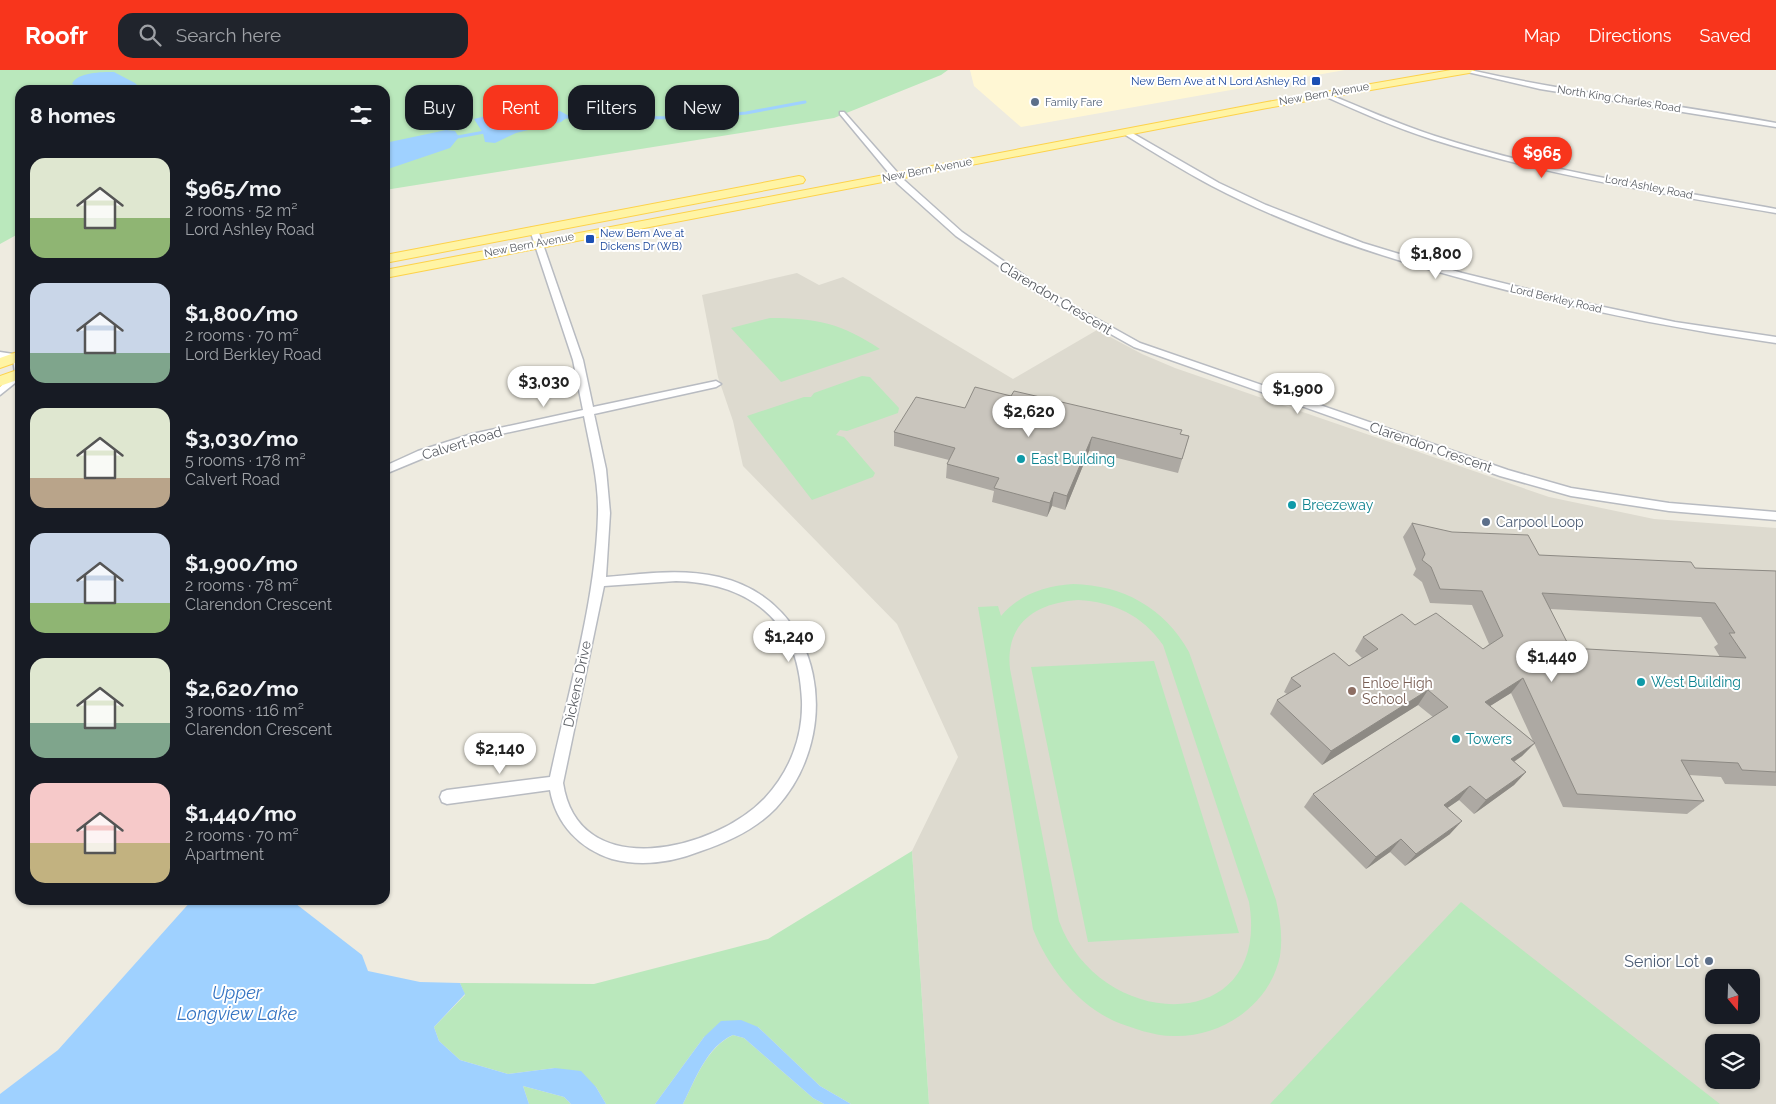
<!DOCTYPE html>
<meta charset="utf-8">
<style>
:root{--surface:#171b24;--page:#20242c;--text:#f1f3f6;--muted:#9ea1a6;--accent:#f8351c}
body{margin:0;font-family:Raleway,sans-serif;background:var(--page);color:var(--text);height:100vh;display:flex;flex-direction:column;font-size:19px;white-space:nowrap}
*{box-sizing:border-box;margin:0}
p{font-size:16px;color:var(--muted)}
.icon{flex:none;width:28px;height:28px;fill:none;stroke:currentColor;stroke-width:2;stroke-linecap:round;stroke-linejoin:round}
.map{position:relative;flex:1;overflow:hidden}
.details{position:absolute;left:15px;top:15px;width:375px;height:820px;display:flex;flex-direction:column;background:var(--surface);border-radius:15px;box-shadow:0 1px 4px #0004}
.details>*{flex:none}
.top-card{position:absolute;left:405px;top:15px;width:475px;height:45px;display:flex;gap:10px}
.needle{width:32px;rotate:161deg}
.fabs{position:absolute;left:1705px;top:899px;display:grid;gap:10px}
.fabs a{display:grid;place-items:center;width:55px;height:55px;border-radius:10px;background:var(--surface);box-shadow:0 1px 4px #0004;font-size:25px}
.price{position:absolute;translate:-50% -42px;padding:0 11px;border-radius:18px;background:#fff;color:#222;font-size:16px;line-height:32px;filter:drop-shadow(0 1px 2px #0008)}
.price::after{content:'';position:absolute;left:50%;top:30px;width:15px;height:11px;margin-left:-8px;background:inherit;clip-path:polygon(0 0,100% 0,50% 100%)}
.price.active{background:var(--accent);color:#fff}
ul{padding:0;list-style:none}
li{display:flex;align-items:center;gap:15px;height:125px;padding:0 15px}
li span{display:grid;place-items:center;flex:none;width:140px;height:100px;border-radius:15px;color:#555}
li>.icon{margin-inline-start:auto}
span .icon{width:60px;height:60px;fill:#fffc;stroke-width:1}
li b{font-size:21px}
h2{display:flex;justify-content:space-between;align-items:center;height:60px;padding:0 15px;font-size:21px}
.pill{padding:0 18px;border-radius:15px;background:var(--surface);box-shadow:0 1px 4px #0004;font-size:18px;line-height:45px}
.pill.active{background:var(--accent);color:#fff}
header{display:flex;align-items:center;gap:30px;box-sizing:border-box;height:70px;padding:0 25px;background:var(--accent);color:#fff}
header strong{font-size:24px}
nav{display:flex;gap:28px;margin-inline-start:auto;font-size:18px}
.search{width:350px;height:45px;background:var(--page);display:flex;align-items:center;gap:12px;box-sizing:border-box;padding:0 18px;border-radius:15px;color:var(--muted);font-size:19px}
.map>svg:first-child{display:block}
.commercial{fill:#fff7d4}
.education{fill:#dddacf;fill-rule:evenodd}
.green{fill:#bae8bc;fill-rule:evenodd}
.water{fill:#9fd1ff}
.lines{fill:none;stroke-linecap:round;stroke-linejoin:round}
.stream{stroke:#9fd1ff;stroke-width:3}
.street-casing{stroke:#b8bbc1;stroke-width:3}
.primary-casing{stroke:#fdd24a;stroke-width:2}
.street{fill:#fff;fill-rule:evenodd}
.primary{fill:#fff4a4;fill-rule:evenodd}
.wall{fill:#ada9a3;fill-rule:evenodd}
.shaded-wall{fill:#8d8a84}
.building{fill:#c9c5bd;stroke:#8d8a84;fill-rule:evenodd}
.transit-dot{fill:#1a4fb4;stroke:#fff;stroke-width:2}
.service-dot{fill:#5c6f8a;stroke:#fff;stroke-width:2}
.culture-dot{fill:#0f9aa8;stroke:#fff;stroke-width:2}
.education-dot{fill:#8d6e63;stroke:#fff;stroke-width:2}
.labels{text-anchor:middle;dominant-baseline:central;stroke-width:4;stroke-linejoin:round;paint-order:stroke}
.far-transit-label{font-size:11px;fill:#164399;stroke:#fff;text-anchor:end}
.far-street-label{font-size:11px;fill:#595d63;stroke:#fff}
.far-service-label{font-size:11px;fill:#4e5e75;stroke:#fff;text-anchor:start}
.street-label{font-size:14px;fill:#595d63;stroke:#fff}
.culture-label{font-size:14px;fill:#0d838f;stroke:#fff;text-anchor:start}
.service-label{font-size:14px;fill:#4e5e75;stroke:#fff;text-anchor:start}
.education-label{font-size:14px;fill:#785e54;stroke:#fff;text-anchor:start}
.near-service-label{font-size:16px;fill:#4e5e75;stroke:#fff;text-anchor:end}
.near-water-label{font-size:18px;font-style:italic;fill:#3675c3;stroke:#fff}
</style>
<header>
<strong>Roofr</strong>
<div class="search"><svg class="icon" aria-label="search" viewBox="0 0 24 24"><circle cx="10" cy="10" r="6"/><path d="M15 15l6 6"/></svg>Search here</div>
<nav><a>Map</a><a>Directions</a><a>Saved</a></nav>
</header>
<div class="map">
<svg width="1776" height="1034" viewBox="0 0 1776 1034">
<rect width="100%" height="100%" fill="#eeebe0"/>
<!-- commercial -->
<path class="commercial" d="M 970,0 L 1345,0 L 1021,57 L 974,16 Z"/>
<!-- education -->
<path class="education" d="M 797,203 L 819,215 L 843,207 L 1013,309 L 1097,260 L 1142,284 L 1175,298 L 1549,427 L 1654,449 L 1776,458 L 1776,1034 L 929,1034 L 912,781 L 958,687 L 897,554 L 743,396 L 733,351 L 718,307 L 702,225 ZM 1714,908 L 1751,908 L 1751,945 L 1714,945 ZM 1714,972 L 1751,972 L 1751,1010 L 1714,1010 Z"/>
<!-- green -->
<path class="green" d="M 0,0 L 948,0 L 941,5 L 834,48 L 385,120 L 385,20 L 20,20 L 20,163 L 0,174 Z
M 770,248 C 816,248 841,253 880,279 L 781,312 L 731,258 Z
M 862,306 L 870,307 L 899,338 L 898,343 L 847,361 L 840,360 L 836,365 L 844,367 L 875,403 L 873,407 L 812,430 L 747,346 L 804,327 L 811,327 L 814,323 Z
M 1073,514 C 1123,515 1165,538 1189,582 L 1276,830 C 1280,848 1283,867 1280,886 C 1270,935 1221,968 1173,966 C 1154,966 1132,958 1114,951 C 1076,933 1048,897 1033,859 L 978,537 L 998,536 L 1001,546 C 1020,524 1045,516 1073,514 ZM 1078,530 C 1114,532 1142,545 1163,575 L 1249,832 C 1272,967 1100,963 1059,851 L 1010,599 C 1005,553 1036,533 1078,530 Z
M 1154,591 L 1239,863 L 1088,872 L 1031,597 Z
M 912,781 L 929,1034 L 851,1034 L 820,1016 L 758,957 L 704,967 L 655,1034 L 606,1034 L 596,1017 L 555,998 L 508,1004 L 460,990 L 439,971 L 434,957 L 465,925 L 460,913 L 594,914 L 768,869 Z
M 1461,832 L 1489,854 L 1720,1034 L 1270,1034 Z
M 733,965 L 744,968 L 813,1028 L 824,1034 L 683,1034 C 695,1010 707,977 733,965 Z
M 523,1016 L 564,1027 L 571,1034 L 529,1034 Z"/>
<!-- water -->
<path class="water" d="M 114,2 L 135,13 L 139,17 L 136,20 L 87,20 L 72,14 C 77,2 102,2 114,2 Z
M 522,41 L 560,41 L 569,46 L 561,52 L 516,63 L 495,73 L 485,72 L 483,63 L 474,49 L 489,45 Z
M 446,60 L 455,61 L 459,67 L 450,78 L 385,100 L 385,73 Z
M 192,830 L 291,830 L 362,885 L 368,901 L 420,912 L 460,913 L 465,924 L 434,957 L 439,971 L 460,990 L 508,1004 L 555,998 L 581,1001 L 596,1017 L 606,1034 L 571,1034 L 564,1027 L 523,1016 L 529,1034 L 0,1034 L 0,1024 L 58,980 Z
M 741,950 L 758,957 L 820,1016 L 851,1034 L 824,1034 L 813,1028 L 744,968 L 733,965 C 707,976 695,1010 683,1034 L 655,1034 L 704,967 L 721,951 Z"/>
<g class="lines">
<!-- stream -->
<path class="stream" d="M 564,47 L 691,48 L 746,43 L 805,32
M 452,68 L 490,61"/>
<!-- street casing -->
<g class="street-casing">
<path id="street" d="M 1459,0 L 1470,0 C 1571,23 1674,34 1776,53 L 1776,57 L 1540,19 Z
M 1322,23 L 1326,23 C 1362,38 1398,54 1435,66 C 1546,102 1662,118 1776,139 L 1776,143 C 1660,123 1543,105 1431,69 C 1393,57 1358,41 1322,25 Z
M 840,42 L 844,42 L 904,110 L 962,162 L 1045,220 L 1140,273 L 1508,400 L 1571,418 L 1669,433 L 1776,442 L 1776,450 L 1669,441 L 1571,426 L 1500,406 L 1134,277 L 1039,224 L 956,166 L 898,114 L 840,44 Z
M 1127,60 L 1219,113 L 1266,135 L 1363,173 L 1462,203 L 1575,231 L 1675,252 L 1776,267 L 1776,273 C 1676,259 1577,239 1479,213 C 1388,189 1296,160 1212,116 C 1182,100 1153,82 1124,64 L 1123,62 Z
M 531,158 L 538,160 L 583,290 L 593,337 L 716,311 L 721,314 L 716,317 L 594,344 L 606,399 L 610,443 L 606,507 C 643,504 681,498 719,507 C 825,532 844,664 776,738 C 756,759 728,772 701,781 C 673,792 642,797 612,789 C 580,779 556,754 550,720 L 447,734 L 442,732 L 440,727 L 442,722 L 447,720 L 550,707 C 568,623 596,530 598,444 C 599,411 590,378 584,346 L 478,369 L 426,387 L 385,404 L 385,396 L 418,381 L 472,364 L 583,340 L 573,290 L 530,160 ZM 676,511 C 722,512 767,528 789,572 C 798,590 801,611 802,631 C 803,667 790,701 765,728 C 715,781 578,814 563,713 L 604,516 Z
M 0,282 L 20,285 L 20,309 L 0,325 L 0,317 L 15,303 L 13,289 L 0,288 Z"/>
</g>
<!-- primary casing -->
<g class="primary-casing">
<path id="primary" d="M 1451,0 L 1474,0 L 1469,3 L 1267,38 L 385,208 L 385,200 L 1267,32 Z
M 799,106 L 803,107 L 805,110 L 803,113 L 385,193 L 385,185 Z
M 20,281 L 20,291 L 0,298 L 0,288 Z
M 20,299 L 20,309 L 0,316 L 0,306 Z"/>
</g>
<!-- street -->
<use href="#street" class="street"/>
<!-- primary -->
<use href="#primary" class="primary"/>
</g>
<!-- wall -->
<path class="wall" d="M 894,362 L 1180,364 L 1189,366 L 1178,403 L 1089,381 L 1065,440 L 1052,436 L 1047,447 L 992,432 L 994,421 L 946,408 L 947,394 L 949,390 L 894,376 Z
M 1412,453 L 1539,485 L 1695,498 L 1776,501 L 1776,716 L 1725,714 L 1721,707 L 1689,705 L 1704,731 L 1687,744 L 1563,737 L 1534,673 L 1522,686 L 1514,692 L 1526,702 L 1514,715 L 1474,744 L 1459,730 L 1447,738 L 1450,764 L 1405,796 L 1390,782 L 1366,799 L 1304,737 L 1313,724 L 1433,647 L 1418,635 L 1322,695 L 1270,644 L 1277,630 L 1287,624 L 1284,622 L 1291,608 L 1349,596 L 1362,588 L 1355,581 L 1363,567 L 1415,555 L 1483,579 L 1489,574 L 1472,535 L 1430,533 L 1422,512 L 1413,505 L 1416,499 L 1403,467 ZM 1550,539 L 1701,547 L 1718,574 L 1714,577 L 1720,587 L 1570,578 ZM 1511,623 L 1533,671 L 1490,636 Z"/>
<!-- shaded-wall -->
<path class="shaded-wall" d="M 1092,367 L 1089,381 L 1065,440 L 1067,426 Z
M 1054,422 L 1052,436 L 1047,447 L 1050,433 Z
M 1523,608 L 1511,623 L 1474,646 L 1485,632 Z
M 1428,620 L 1418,635 L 1322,695 L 1331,681 Z
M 1535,673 L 1522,686 L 1498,702 L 1511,689 Z
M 1526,702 L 1514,715 L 1474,744 L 1486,730 Z
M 1470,716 L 1459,730 L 1433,748 L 1444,735 Z
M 1462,751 L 1450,764 L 1405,796 L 1416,784 Z
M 1401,769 L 1390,782 L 1366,799 L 1376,787 Z"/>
<!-- building -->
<path class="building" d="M 975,317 L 1011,326 L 1014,321 L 1182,360 L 1180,364 L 1189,366 L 1182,389 L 1092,367 L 1067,426 L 1054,422 L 1050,433 L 994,418 L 999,408 L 947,394 L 955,378 L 894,362 L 916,327 L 965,338 Z
M 1412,453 L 1452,462 L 1528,465 L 1539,485 L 1691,492 L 1695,498 L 1776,501 L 1776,702 L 1742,700 L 1738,693 L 1681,690 L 1704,731 L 1577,724 L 1523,608 L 1485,632 L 1535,673 L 1511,689 L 1526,702 L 1486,730 L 1470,716 L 1444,735 L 1462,751 L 1416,784 L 1401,769 L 1376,787 L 1313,724 L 1448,637 L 1428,620 L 1331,681 L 1277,630 L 1301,616 L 1291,608 L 1334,583 L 1349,596 L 1378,579 L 1363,567 L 1402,544 L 1415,555 L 1436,543 L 1483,579 L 1503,566 L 1482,521 L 1440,519 L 1431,497 L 1422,490 L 1425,484 ZM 1542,523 L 1715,533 L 1735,563 L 1729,563 L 1746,588 L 1570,578 Z"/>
<!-- markers -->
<g class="transit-dot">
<rect x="1311" y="6" width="10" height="10" rx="2.5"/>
<rect x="585" y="164" width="10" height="10" rx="2.5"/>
</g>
<g class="service-dot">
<circle cx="1035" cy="32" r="5"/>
<circle cx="1486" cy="452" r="5"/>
<circle cx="1709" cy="891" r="5"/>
</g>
<g class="culture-dot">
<circle cx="1021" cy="389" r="5"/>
<circle cx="1292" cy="435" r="5"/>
<circle cx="1641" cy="612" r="5"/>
<circle cx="1456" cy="669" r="5"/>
</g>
<circle class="education-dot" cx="1352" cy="621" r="5"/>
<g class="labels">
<!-- far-transit labels -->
<g class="far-transit-label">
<text x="1306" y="11">New Bern Ave at N Lord Ashley Rd</text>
<text x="600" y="163" text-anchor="start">New Bern Ave at<tspan x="600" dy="13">Dickens Dr (WB)</tspan></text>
</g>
<!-- far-street labels -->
<g class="far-street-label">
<text transform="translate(1324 24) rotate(-10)">New Bern Avenue</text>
<text transform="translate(1619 29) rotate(9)">North King Charles Road</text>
<text transform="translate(927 100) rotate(-11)">New Bern Avenue</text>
<text transform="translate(1649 117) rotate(11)">Lord Ashley Road</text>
<text transform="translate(529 175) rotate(-11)">New Bern Avenue</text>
<text transform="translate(1556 229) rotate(13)">Lord Berkley Road</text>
</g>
<!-- far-service labels -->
<g class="far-service-label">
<text x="1045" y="32">Family Fare</text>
</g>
<!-- street labels -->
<g class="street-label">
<text transform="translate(1056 228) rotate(31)">Clarendon Crescent</text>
<text transform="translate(462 373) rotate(-17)">Calvert Road</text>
<text transform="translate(1431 377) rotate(19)">Clarendon Crescent</text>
<text transform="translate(577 614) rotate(-78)">Dickens Drive</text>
</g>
<!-- culture labels -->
<g class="culture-label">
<text x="1031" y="389">East Building</text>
<text x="1302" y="435">Breezeway</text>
<text x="1651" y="612">West Building</text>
<text x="1466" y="669">Towers</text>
</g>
<!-- service labels -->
<g class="service-label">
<text x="1496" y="452">Carpool Loop</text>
</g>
<!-- education labels -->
<g class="education-label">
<text x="1362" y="613">Enloe High<tspan x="1362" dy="16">School</tspan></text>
</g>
<!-- near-service labels -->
<g class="near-service-label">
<text x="1699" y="891">Senior Lot</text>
</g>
<!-- near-water labels -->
<g class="near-water-label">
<text x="237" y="922">Upper<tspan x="237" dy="21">Longview Lake</tspan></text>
</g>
</g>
</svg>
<div class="fabs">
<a><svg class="needle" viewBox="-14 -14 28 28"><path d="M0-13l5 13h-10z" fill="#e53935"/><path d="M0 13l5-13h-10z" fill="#9ea1a6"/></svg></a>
<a><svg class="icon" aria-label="layers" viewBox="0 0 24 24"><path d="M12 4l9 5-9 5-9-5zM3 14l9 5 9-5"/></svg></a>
</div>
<b class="price active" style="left:1542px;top:109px">$965</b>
<b class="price" style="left:1436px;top:210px">$1,800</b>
<b class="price" style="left:544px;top:338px">$3,030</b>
<b class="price" style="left:1298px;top:345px">$1,900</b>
<b class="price" style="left:1029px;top:368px">$2,620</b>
<b class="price" style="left:789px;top:593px">$1,240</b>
<b class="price" style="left:1552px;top:613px">$1,440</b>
<b class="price" style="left:500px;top:705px">$2,140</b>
<div class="top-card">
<a class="pill">Buy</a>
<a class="pill active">Rent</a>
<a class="pill">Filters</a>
<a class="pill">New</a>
</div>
<section class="details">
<h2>8 homes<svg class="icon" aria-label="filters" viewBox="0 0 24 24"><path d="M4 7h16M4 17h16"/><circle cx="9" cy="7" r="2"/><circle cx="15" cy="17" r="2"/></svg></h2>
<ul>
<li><span style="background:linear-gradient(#dfe7d0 60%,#8fb573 0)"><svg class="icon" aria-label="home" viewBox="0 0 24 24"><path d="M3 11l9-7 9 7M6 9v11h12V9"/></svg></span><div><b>$965/mo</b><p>2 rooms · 52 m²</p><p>Lord Ashley Road</p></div></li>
<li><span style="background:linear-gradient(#c9d6e8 70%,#7fa58c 0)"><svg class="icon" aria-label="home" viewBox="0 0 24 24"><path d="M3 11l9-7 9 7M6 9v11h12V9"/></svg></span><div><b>$1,800/mo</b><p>2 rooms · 70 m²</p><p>Lord Berkley Road</p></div></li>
<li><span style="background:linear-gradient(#dfe7d0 70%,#b9a48a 0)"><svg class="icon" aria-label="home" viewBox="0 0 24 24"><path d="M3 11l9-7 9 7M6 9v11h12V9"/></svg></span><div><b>$3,030/mo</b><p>5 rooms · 178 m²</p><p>Calvert Road</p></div></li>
<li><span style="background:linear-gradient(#c9d6e8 70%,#8fb573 0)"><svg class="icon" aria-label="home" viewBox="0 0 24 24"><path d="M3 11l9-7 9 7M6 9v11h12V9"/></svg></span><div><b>$1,900/mo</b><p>2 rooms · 78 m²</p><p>Clarendon Crescent</p></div></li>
<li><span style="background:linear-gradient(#dfe7d0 65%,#7fa58c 0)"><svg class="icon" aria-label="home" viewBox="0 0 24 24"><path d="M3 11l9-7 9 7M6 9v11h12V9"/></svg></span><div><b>$2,620/mo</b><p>3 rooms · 116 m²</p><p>Clarendon Crescent</p></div></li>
<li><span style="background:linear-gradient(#f6c9c9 60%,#c2b280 0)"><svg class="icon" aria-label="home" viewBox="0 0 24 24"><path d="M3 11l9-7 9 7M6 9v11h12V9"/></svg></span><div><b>$1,440/mo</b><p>2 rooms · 70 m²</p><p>Apartment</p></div></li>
</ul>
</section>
</div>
